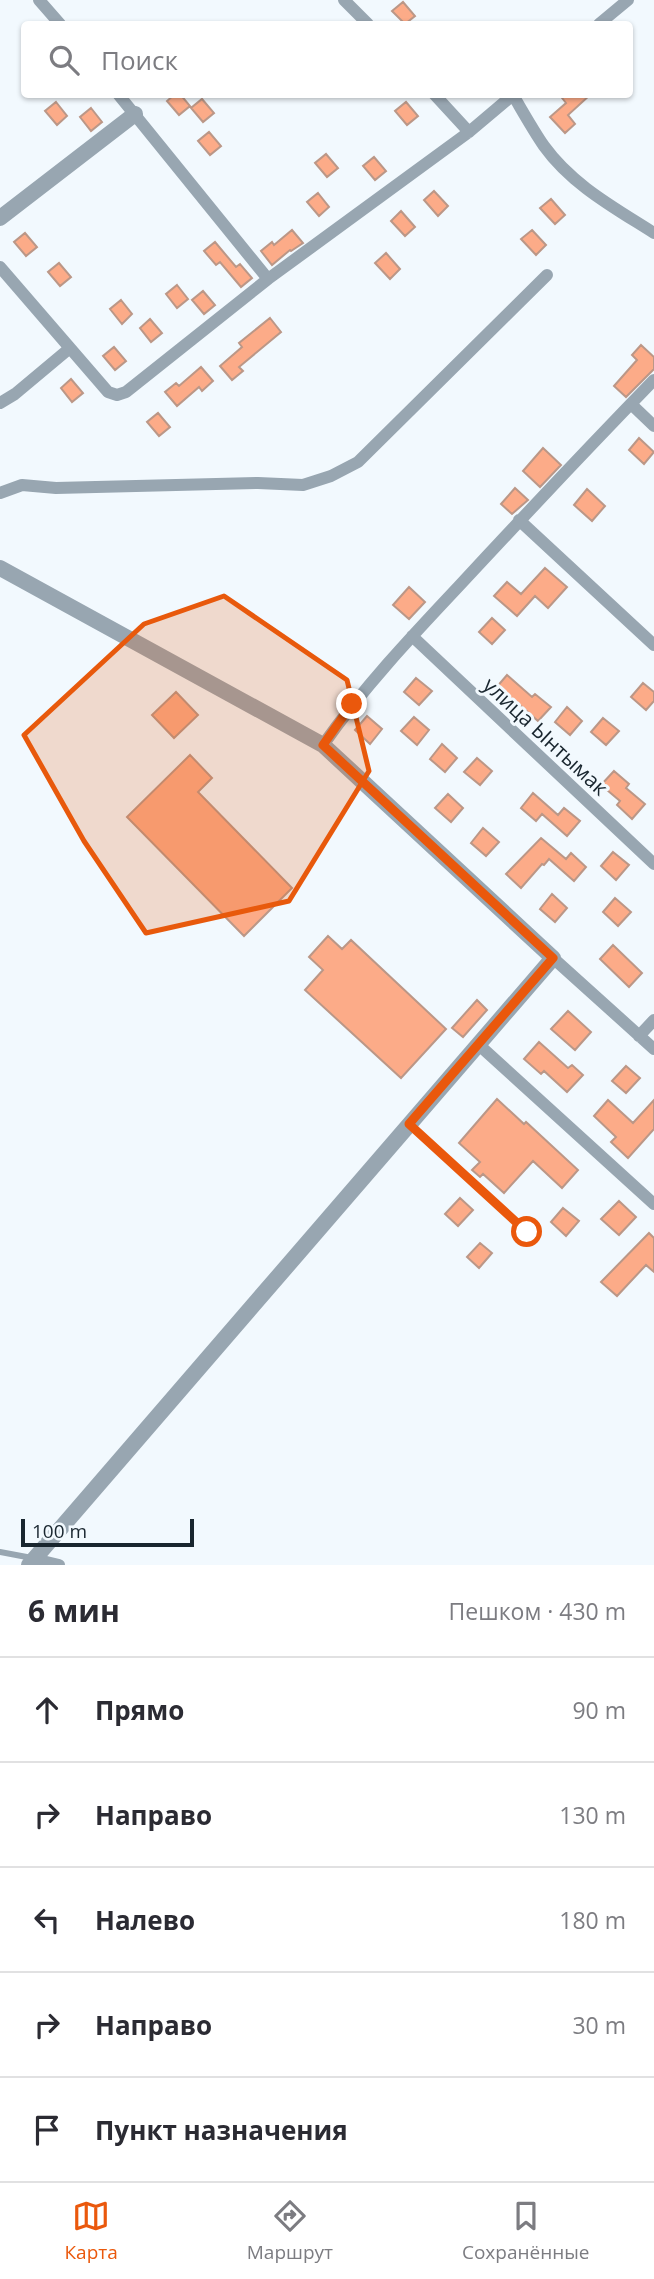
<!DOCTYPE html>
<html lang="ru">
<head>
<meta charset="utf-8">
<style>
	:root { --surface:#fff; --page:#f7f7f7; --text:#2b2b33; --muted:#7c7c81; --line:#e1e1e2; --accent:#ea580c }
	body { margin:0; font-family:"Open Sans",sans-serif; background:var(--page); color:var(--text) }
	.scale { position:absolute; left:21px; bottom:18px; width:173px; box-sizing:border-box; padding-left:7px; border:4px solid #19262f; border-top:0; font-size:19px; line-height:24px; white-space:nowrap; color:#19262f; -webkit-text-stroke:5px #f2f9fe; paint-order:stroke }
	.stop { position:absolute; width:21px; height:21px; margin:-16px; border:5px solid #ea580c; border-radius:50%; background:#fff }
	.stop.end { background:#ea580c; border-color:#fff; box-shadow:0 2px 7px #0008 }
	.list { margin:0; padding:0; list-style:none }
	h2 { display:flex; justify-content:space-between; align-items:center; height:91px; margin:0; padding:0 28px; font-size:30px }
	h2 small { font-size:23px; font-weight:400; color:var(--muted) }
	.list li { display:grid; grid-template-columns:46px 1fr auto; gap:21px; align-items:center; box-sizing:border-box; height:105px; padding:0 28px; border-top:2px solid var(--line) }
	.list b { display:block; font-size:26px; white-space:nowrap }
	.list em { font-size:23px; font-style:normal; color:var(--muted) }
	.icon { flex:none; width:38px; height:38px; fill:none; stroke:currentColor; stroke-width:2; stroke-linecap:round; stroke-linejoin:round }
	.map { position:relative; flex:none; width:654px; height:1565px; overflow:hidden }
	.search { position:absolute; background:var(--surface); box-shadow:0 2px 5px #0004; left:21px; right:21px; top:21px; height:77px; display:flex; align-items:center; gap:18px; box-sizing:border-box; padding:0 24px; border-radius:7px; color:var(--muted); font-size:26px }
	.sheet { height:616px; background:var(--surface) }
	nav { display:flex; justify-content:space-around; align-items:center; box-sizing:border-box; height:98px; border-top:2px solid var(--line); background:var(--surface); font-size:19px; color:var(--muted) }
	nav a { display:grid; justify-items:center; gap:4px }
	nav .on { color:var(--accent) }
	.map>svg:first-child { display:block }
	.building { fill:#fcab88; stroke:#bb9787; stroke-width:2 }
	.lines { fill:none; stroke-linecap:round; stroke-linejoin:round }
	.service { stroke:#98a6b1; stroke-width:6 }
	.minor { stroke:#98a6b1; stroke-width:12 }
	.tertiary { stroke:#98a6b1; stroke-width:16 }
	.route { stroke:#ea580c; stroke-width:9 }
	.marked { fill:#e8590c; fill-opacity:0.2; stroke:#e8590c; stroke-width:5; stroke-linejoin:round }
	.labels { text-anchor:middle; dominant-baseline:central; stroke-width:6; stroke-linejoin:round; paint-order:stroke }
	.street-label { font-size:21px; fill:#19262f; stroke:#f2f9fe }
</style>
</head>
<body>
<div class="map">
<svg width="654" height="1565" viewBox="0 0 654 1565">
	<rect width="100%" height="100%" fill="#f2f9fe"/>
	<path class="building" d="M403,2L415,16L405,24L392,11Z
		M175,94H180L190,106L179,115L167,101Z
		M559,94H591L568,115L575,124L565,133L550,117L566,103Z
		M202,99L214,113L203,122L191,108Z
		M56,102L67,116L57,125L45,111Z
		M406,102L418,116L407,125L395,111Z
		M91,108L102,122L91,131L80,117Z
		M209,132L221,146L210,155L198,141Z
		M326,154L338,168L327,177L315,163Z
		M374,157L386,171L375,180L363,166Z
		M434,191L448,206L438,216L424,200Z
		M318,193L329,207L319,216L307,202Z
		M551,199L565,215L555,224L540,208Z
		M401,211L415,227L405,236L391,221Z
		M292,230L303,243L291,251L290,250L272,265L261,251L272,242L274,245Z
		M532,230L546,245L536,255L521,239Z
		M25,233L37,247L26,256L14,242Z
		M215,242L236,267L240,264L252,278L241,287L220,262L216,265L204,251Z
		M386,253L400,269L390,279L375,263Z
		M59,263L71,277L60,286L48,272Z
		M177,285L188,299L177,308L166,294Z
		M203,291L215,305L204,314L192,300Z
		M121,300L132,314L122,324L110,309Z
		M270,318L281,332L239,367L243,371L232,380L220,366L242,347L239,343Z
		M150,319L162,333L151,342L140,328Z
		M641,345L654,357V369L626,397L614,386L637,360L632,355Z
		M114,347L126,361L115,370L103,356Z
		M201,367L213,381L202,391L199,387L177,406L165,392L176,383L179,386Z
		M71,379L83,393L72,402L61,388Z
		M158,413L170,427L159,436L147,422Z
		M639,438L654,452L644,464L629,450Z
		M543,448L561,465L540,487L523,471Z
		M515,488L528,500L512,514L501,504Z
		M587,489L605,506L592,521L574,505Z
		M545,568L567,587L548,608L535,596L517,616L494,596L507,582L521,594Z
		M409,587L425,602L409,619L393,605Z
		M492,618L505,630L492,644L479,632Z
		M507,675L532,697L535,694L551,707L538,721L513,699L510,702L495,689Z
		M416,678L432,691L419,705L404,692Z
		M643,683L654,692V701L646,710L631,697Z
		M176,692L198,715L174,738L152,715Z
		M567,707L582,721L570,735L555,722Z
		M367,716L382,729L370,744L355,730Z
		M414,717L429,730L417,745L401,731Z
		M603,718L619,731L606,745L591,732Z
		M442,744L457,758L445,772L430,759Z
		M190,755L212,778L198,792L292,888L244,936L127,817Z
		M477,758L492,771L480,785L464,772Z
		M614,771L629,784L626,788L645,804L632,819L617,805L620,801L601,785Z
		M533,793L558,815L564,808L580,821L567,836L542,814L536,821L521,808Z
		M448,794L463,808L451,822L435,808Z
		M483,828L499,842L486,856L471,843Z
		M541,838L566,859L571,853L586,867L574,881L549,859L544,865L542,864L521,888L506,874Z
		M613,852L629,865L616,880L601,866Z
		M552,894L567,908L555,922L540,909Z
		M615,898L631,912L618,926L603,912Z
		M328,936L342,949L351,940L446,1029L401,1078L305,990L323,970L309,957Z
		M613,945L642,973L629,987L600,959Z
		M477,1000L487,1010L463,1037L452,1028Z
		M568,1011L591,1032L575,1050L551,1029Z
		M539,1042L568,1068L572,1065L583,1075L567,1092L544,1071L541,1074L524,1059Z
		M626,1066L640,1078L626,1093L612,1081Z
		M497,1099L524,1124L526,1122L578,1170L562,1188L533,1161L504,1193L483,1174L480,1177L472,1170L480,1162L459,1143Z
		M608,1100L633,1123L654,1100V1129L628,1158L611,1142L616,1137L594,1116Z
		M460,1198L473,1210L458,1226L445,1214Z
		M619,1201L636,1217L619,1235L601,1219Z
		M563,1208L579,1221L566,1236L551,1222Z
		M649,1233L654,1238V1272L646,1265L617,1296L601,1282Z
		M480,1243L492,1253L479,1268L467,1257Z"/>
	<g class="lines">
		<path class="service" d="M410,1125L527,1232
			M0,1552L32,1558"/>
		<path class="minor" d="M39,0L60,24
			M344,0L368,24
			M599,24L628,0
			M118,94L268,279
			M434,94L469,132
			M513,95C523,112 533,130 544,146C572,185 615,208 654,233
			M0,267L108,392L117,395L126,392L268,279L469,132L514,94
			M0,403L15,394L70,348
			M631,404L654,426
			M0,493L22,485L56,488L258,483L303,485L331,476L358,462L547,275
			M519,520L654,645
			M412,636L654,864
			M323,745C363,688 411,637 459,586C523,517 588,448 654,380
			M553,958L654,1049
			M639,1036L654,1020
			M479,1045L654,1204
			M34,1559L59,1565"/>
		<path class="tertiary" d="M0,218L135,114
			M0,568L323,745L553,958L29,1565"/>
	</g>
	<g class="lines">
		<path class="route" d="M352,704L323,745L553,958L409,1124L527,1232"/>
	</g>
	<path class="marked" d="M224,596L347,680L369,771L289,901L146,933L84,841L24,735L144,624Z"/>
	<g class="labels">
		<g class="street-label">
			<text transform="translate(546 736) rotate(43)">улица Ынтымак</text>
		</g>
	</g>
</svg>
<div class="scale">100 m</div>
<div class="stop" style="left:527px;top:1232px"></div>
<div class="stop end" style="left:352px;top:704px"></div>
<div class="search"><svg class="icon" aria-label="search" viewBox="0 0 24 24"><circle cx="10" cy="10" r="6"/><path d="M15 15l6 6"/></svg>Поиск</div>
</div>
<section class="sheet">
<h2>6 мин<small>Пешком · 430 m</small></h2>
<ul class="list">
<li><svg class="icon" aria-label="ahead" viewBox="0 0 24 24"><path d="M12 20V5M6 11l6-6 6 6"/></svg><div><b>Прямо</b></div><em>90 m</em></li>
<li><svg class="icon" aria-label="right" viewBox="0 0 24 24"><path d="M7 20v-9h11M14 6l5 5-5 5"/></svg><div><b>Направо</b></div><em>130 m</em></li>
<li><svg class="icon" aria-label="left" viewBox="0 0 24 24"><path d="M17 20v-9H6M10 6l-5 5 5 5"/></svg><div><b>Налево</b></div><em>180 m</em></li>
<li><svg class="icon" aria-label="right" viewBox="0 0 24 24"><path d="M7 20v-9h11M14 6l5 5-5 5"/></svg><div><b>Направо</b></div><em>30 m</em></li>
<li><svg class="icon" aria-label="arrive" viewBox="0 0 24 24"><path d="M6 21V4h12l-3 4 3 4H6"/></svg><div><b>Пункт назначения</b></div></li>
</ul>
</section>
<nav>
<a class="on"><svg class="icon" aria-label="map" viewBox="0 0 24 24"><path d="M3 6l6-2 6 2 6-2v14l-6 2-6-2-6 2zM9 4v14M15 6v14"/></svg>Карта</a>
<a><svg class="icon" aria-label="directions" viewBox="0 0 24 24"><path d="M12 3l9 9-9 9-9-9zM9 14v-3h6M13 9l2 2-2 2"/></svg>Маршрут</a>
<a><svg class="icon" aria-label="saved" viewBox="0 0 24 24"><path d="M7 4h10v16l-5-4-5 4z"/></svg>Сохранённые</a>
</nav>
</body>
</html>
